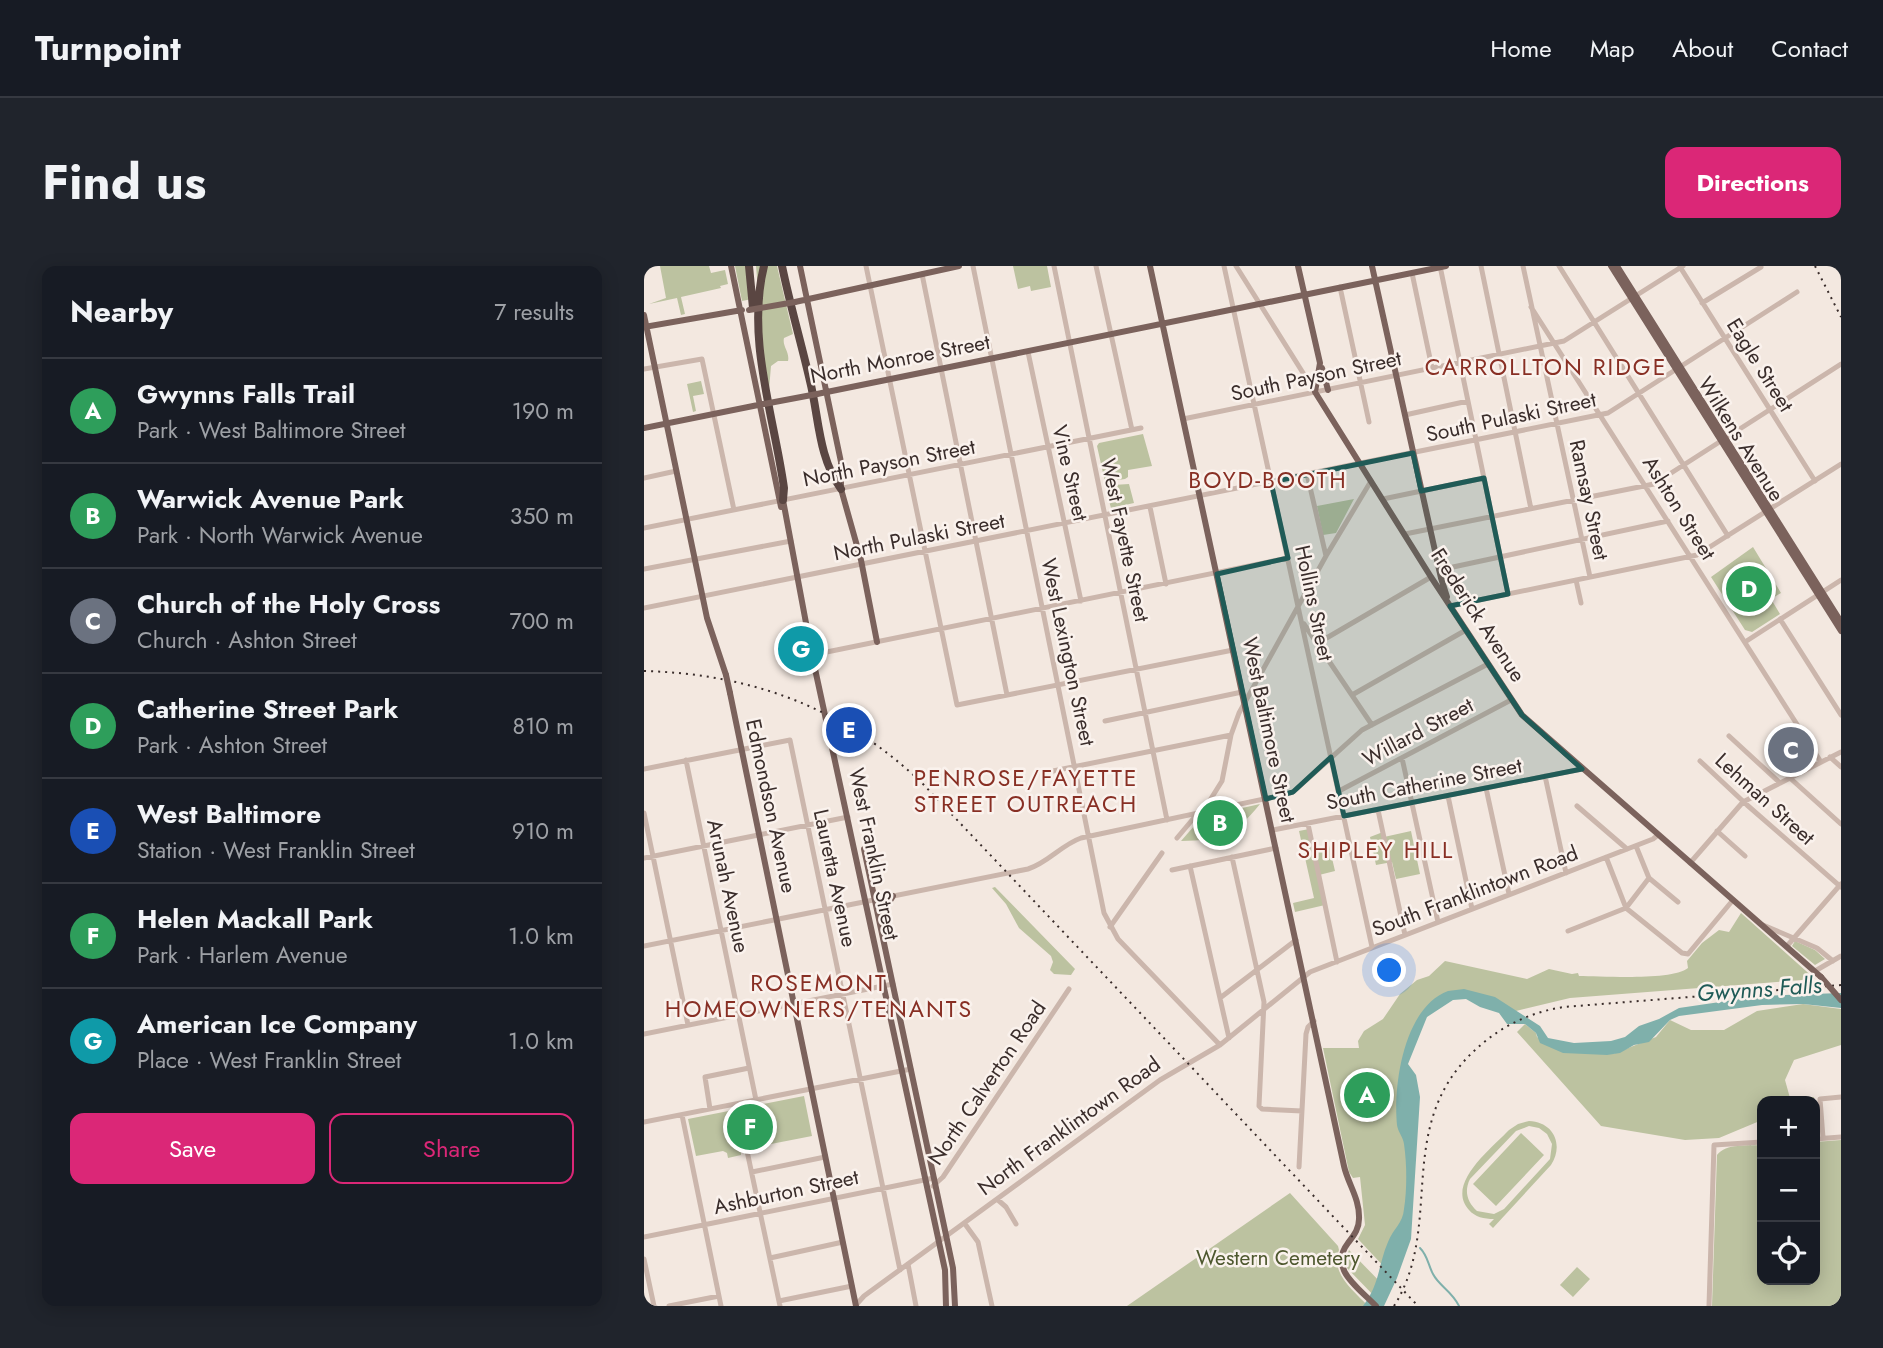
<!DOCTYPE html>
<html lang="en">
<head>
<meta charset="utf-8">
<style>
	:root { --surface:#171b24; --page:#20242c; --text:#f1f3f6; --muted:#9ea1a6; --line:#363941; --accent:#db2777 }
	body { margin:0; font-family:Jost,sans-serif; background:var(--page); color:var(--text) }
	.controls { position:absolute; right:21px; bottom:21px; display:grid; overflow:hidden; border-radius:14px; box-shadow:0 4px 18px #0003 }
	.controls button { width:63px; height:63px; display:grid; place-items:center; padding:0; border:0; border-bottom:2px solid var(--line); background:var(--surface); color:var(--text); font:35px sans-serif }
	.you { position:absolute; left:746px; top:705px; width:24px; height:24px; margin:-18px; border:5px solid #fff; border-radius:50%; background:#1a73e8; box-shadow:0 0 0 10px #1a73e833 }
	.badge { display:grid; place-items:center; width:46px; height:46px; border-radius:50%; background:var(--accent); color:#fff; font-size:23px; font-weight:700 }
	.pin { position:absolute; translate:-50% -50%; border:4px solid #fff; box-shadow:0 2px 7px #0006 }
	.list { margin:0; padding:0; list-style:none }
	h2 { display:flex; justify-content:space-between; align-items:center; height:91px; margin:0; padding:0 28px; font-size:30px }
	h2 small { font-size:23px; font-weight:400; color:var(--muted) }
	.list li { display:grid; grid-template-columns:46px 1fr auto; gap:21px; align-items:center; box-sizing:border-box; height:105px; padding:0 28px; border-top:2px solid var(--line) }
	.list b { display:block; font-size:26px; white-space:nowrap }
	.list p { margin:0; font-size:23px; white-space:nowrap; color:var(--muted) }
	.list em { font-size:23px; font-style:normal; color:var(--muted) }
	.actions { display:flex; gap:14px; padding:21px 28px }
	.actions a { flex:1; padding:16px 0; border:2px solid var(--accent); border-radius:14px; text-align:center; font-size:24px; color:var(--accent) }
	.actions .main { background:var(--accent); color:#fff }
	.icon { flex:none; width:38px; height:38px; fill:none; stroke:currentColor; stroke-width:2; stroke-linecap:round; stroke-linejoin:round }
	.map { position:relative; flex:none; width:1197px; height:1040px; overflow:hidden; border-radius:14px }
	header { display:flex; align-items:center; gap:42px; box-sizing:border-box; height:98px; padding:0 35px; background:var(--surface); border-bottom:2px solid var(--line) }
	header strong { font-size:33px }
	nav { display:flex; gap:38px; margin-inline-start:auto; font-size:24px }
	.intro { display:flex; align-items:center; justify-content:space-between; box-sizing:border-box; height:168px; padding:0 42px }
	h1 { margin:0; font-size:49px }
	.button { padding:18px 32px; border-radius:14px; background:var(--accent); color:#fff; font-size:24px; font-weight:700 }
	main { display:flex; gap:42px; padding:0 42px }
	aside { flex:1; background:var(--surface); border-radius:14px; box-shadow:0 4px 18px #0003 }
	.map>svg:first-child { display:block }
	.green { fill:#bcc2a0; fill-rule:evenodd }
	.water { fill:#7fb0ab }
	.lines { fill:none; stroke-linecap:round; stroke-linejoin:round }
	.stream { stroke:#7fb0ab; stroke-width:2 }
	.minor { stroke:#cbb6ac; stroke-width:5 }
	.major { stroke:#7b625c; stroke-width:6 }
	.highway { stroke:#5a4642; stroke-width:8 }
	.rail { stroke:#3a2d2b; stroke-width:2; stroke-dasharray:2 5; stroke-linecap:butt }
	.major-bridge { stroke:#7b625c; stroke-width:6 }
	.marked { fill:#205b57; fill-opacity:0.2; stroke:#205b57; stroke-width:5; stroke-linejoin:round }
	.labels { text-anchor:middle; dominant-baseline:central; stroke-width:5; stroke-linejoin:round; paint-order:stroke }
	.street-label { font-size:21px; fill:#3a2d2b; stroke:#faf2ed }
	.park-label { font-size:21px; fill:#4e582f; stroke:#faf2ed }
	.neighbourhood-label { font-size:23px; letter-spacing:2px; fill:#882f24; stroke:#faf2ed }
	.water-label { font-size:23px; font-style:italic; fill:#205b57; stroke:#faf2ed }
</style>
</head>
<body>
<header>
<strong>Turnpoint</strong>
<nav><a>Home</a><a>Map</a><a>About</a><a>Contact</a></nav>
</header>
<div class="intro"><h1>Find us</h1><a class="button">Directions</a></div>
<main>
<aside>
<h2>Nearby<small>7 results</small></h2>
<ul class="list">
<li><span class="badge" style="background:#2e9e5b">A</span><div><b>Gwynns Falls Trail</b><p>Park · West Baltimore Street</p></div><em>190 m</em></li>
<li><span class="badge" style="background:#2e9e5b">B</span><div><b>Warwick Avenue Park</b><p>Park · North Warwick Avenue</p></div><em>350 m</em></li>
<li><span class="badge" style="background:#6b7280">C</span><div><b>Church of the Holy Cross</b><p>Church · Ashton Street</p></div><em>700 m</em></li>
<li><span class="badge" style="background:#2e9e5b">D</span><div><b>Catherine Street Park</b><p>Park · Ashton Street</p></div><em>810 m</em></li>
<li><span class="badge" style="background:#1a4fb4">E</span><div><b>West Baltimore</b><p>Station · West Franklin Street</p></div><em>910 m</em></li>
<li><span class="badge" style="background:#2e9e5b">F</span><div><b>Helen Mackall Park</b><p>Park · Harlem Avenue</p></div><em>1.0 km</em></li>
<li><span class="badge" style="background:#0f9aa8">G</span><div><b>American Ice Company</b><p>Place · West Franklin Street</p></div><em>1.0 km</em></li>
</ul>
<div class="actions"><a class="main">Save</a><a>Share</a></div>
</aside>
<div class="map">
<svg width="1197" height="1040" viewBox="0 0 1197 1040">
	<rect width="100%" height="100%" fill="#f3e8e0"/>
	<path class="green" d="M16,0H65L67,7L81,4L84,18L76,20L77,22L37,31L41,48L37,49L33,32L5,38L22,32Z
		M91,0H103L108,33L98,35Z
		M112,0H133L149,68L140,72C138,80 146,86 144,95H134L127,100L125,124L120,92Z
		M369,0H403L407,21L387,25L386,20L374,23Z
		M57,115L60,128L49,130L52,145L49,146L43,118Z
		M499,168L508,200L484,204V211L481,213L461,216L453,180L455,177Z
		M485,218L490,237L467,242L462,225L468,223L469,219Z
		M710,233L692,267L679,269L673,240Z
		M1109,281L1137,327L1127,333L1136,348L1108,366L1101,364L1067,311Z
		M616,538C590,570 578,574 537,575L558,551Z
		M665,563L669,582L685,579L691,605L675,609L681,639L651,646L649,637L670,632L655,565Z
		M767,565L776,608L752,613L748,596L732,599L726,571L739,566L740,571Z
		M351,621L431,703L427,709L410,708L406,704L409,696L407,690L375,662L362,638L348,622Z
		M1097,647L1171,713L926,732L872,745L813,729L779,750L759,801L766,880L765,939L744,1005L714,973L721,959L716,911L709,912L705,906L679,782H715L714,775L720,765L739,753L756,728L773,714L785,710L801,695L883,713L905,703L928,708L934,707L935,710C958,710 1028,715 1044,702L1043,695L1058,677L1075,664L1085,666Z
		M1151,675L1171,684L1181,693L1171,699L1148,680Z
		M1159,738L1197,743V779L1150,794L1141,814L1146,832L1170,831V835H1118V854L1075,872L1041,874L957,860L873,766L881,758L892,767L893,771L916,785L969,788L1012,771L1026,754L1047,764H1080L1113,745Z
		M160,830L168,870L97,884V889L84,892L83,887L79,885L52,890L44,853Z
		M885,855C910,856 920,879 907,899L849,962L845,958L850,953C840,953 831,951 825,944C801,918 848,882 865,864L874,858ZM885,860L895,862L903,868L908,878L906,893L860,943L850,948L833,945C823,936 820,925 826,913L872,865Z
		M877,867L900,889L852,940L829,918Z
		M1197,874V1040H1068L1073,889C1082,877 1104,880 1118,879V1014H1171V876Z
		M646,927L694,980L695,984C686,1007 709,1024 724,1040H483Z
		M705,984L743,1023L735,1035L703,1002L701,995Z
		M933,1001L946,1013L929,1031L916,1019Z"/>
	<path class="water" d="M820,723L851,731L896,760L904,772L930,777L967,775L981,771L995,760L1015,753L1035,742L1117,730L1197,727V742L1159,738L1118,739L1035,750L1026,754L1005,776L990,779L976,787L963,789L919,787L896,777L892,767L881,758H863L855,747L836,741L822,733L809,734L783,751L764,798L772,809L776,831L767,973L753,1012L740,1040H719C736,1018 734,999 744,976C749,963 759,957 760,943C763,923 763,899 760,878C759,871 754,866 753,859C749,819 760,741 804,725C809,724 815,724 820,723Z"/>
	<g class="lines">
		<path class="stream" d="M776,982C784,990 784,999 789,1008C795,1020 808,1025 815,1040"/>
		<path class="minor" d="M222,0L313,439L589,384
			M329,0L460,647L474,673L576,779
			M410,0L523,554
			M452,0L488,164
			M580,0L728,681
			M592,0L671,126
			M796,0L864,328
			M837,0L887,243
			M879,0L946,311
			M915,0L1084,270
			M1036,1L1171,215
			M768,7L788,102
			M278,8L363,429
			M696,21L725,156
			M1058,37L1117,1
			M887,41L1177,496
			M384,86L437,335
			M0,103L58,93L90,244
			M761,149L824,135
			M539,153L920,75L1039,0
			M663,208L682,290
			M0,212L32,205
			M739,233L840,212
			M506,241L522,318
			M0,262L497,162
			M761,268L1010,218L1197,98
			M0,303L147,275
			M795,304L1024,255
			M932,314L937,337
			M806,340L1053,289L1197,198
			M0,342L964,147L1153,26
			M1136,353L1197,449
			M660,358L728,459
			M1101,376L1197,314
			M674,377L787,311
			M168,389L644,292
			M708,429L822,364
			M461,455L598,426
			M1085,470L1136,517
			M1186,491L1197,501
			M758,492L794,656
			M42,494L112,834
			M1056,495L1103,539L1197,621
			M0,503L146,474L256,1004
			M404,506L587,469
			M901,510L922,607
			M1146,512L1197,558
			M842,522L865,628
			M695,525L867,434
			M804,530L828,643
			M933,540L983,583
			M734,544L761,669
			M564,545L563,539L578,515L587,469L595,447L682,290L727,215
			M0,547L44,759
			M664,558L693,696
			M629,564L938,503
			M1073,565L1101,590
			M533,572L554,547
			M992,580L1005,612L1034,636
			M588,591L620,736L615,840L618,843L658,845
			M962,591L982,642L1038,687L1044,688L1089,634
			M0,592L204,551
			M1046,597L1099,536L1197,486
			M546,600L585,772
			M528,604L632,582
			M1119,659L1173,682L1189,695
			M466,661L518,587
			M924,665L982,642L1005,612
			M0,680L384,603C404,597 417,579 437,572L643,528L649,526L718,464L844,398
			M1143,680L1197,618
			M1171,705L1197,690
			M576,732L652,674
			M0,768L249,718
			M66,843L61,811L105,802
			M38,849L77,1040
			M0,856L267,803
			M1179,872L1176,833L1197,831
			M1171,873L1197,871
			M103,885L136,1040
			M655,901L662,768L664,761L670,755
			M108,906L181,891
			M289,920L299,911L425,723
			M354,934L362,941L372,958
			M321,958L334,976L348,1040
			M0,971L290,912
			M126,992L199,976
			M0,993L10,1040
			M264,998L272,1040
			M135,1035L208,1020
			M212,1039L220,1030L516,814L576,779L666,706L1009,573L1014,569
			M25,1040L75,1030
			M1065,1040L1070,879L1118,876"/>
		<path class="major" d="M87,0L137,241
			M156,0L197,196V223L217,294L233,376
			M506,0L700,900C704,918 716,933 715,953C715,963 710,969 704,977C684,1003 715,1022 732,1040
			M654,0L676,97L671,126L787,311L878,449L1177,711
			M728,0L797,312L803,331
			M967,0L1197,365
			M973,0L1197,356
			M151,36L315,0
			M0,49L63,352L82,409
			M0,61L98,44
			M678,102L684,124
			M173,128L802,0
			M0,162L119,138
			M139,234L168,389L301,1004L302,1040
			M86,427L212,1040
			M220,583L309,1002L311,1040
			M236,651L249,630"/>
		<path class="highway" d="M105,0L109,42
			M120,0C102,72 130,150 140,222L139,234
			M138,0C146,39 157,76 166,115C175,151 174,191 197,223"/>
		<path class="rail" d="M1171,0L1197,51
			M0,405C109,408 200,442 279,518L774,1040
			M750,1040C801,959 749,861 830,785C855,761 886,746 920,741L1197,719"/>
		<path class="major-bridge" d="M105,44L151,36
			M120,138L173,128
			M82,409L86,427
			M1177,711L1197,734"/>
	</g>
	<path class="marked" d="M769,187L777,225L840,212L864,328L806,340L878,449L938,503L700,550L687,491L649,526L622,533L573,308L644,292L627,216Z"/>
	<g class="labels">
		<g class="street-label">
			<text transform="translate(256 93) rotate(-11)">North Monroe Street</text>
			<text transform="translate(1116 99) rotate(58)">Eagle Street</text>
			<text transform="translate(672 110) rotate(-12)">South Payson Street</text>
			<text transform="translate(867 151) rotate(-12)">South Pulaski Street</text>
			<text transform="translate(1097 173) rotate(58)">Wilkens Avenue</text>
			<text transform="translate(245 197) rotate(-11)">North Payson Street</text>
			<text transform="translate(426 207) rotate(77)">Vine Street</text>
			<text transform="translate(945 234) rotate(78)">Ramsay Street</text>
			<text transform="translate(1035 242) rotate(58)">Ashton Street</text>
			<text transform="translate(275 271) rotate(-11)">North Pulaski Street</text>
			<text transform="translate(481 274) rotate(78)">West Fayette Street</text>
			<text transform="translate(670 337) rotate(78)">Hollins Street</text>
			<text transform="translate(834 349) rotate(57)">Frederick Avenue</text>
			<text transform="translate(424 386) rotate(78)">West Lexington Street</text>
			<text transform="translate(625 464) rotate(78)">West Baltimore Street</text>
			<text transform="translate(774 466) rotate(-28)">Willard Street</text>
			<text transform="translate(780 518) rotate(-11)">South Catherine Street</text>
			<text transform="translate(1121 533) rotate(42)">Lehman Street</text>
			<text transform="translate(127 540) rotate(78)">Edmondson Avenue</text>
			<text transform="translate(230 588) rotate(78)">West Franklin Street</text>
			<text transform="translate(191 612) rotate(78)">Lauretta Avenue</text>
			<text transform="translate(84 620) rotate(78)">Arunah Avenue</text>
			<text transform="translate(831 625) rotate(-21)">South Franklintown Road</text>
			<text transform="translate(343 817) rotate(-56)">North Calverton Road</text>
			<text transform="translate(425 860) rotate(-36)">North Franklintown Road</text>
			<text transform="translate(142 926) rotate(-12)">Ashburton Street</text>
		</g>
		<g class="park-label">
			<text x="634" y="992">Western Cemetery</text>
		</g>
		<g class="neighbourhood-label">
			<text x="902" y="101">CARROLLTON RIDGE</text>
			<text x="624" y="214">BOYD-BOOTH</text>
			<text x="382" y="512">PENROSE/FAYETTE<tspan x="382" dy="26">STREET OUTREACH</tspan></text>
			<text x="732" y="584">SHIPLEY HILL</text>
			<text x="175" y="717">ROSEMONT<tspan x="175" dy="26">HOMEOWNERS/TENANTS</tspan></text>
		</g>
		<g class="water-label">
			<text transform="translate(1115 723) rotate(-4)">Gwynns Falls</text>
		</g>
	</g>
</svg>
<div class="controls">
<button>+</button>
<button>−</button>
<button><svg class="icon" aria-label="locate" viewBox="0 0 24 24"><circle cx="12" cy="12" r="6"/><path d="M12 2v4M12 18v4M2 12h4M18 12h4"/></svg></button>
</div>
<div class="you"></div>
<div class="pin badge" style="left:723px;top:829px;background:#2e9e5b">A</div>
<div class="pin badge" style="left:576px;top:557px;background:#2e9e5b">B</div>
<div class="pin badge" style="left:1147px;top:484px;background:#6b7280">C</div>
<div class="pin badge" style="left:1105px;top:323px;background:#2e9e5b">D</div>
<div class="pin badge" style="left:205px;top:464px;background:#1a4fb4">E</div>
<div class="pin badge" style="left:106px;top:861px;background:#2e9e5b">F</div>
<div class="pin badge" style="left:157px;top:383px;background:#0f9aa8">G</div>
</div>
</main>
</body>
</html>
